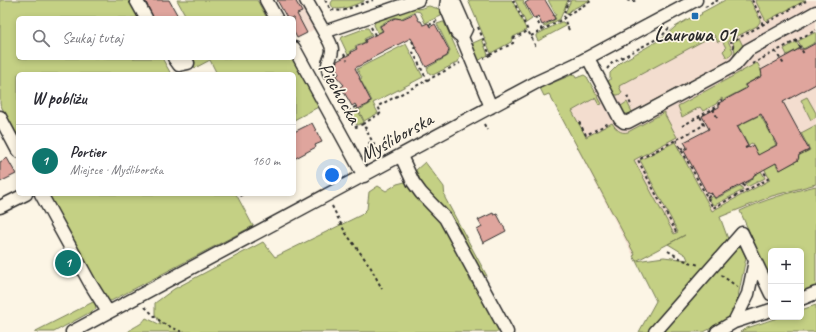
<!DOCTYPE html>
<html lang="pl">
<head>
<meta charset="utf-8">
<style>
	:root { --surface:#fff; --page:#f2f2f3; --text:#2b2b33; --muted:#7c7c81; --line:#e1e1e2; --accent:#0f766e }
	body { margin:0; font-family:Caveat,sans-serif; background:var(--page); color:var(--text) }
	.controls { position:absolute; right:12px; bottom:12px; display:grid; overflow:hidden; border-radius:6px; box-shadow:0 2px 6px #0003 }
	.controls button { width:36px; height:36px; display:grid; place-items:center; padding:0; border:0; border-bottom:1px solid var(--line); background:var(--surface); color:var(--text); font:20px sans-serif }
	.you { position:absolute; left:332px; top:175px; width:14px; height:14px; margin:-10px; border:3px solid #fff; border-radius:50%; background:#1a73e8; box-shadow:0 0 0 6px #1a73e833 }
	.badge { display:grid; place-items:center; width:26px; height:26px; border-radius:50%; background:var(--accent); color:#fff; font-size:13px; font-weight:700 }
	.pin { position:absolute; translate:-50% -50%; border:2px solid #fff; box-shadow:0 1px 4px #0006 }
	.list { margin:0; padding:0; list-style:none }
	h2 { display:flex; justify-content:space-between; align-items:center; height:52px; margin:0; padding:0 16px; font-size:17px }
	h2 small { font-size:13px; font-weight:400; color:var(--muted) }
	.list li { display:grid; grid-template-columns:26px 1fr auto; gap:12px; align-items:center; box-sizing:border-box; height:72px; padding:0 16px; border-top:1px solid var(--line) }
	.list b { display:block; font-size:15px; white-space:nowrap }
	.list p { margin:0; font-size:13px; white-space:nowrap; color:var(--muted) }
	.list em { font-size:13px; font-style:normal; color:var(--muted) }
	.icon { flex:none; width:22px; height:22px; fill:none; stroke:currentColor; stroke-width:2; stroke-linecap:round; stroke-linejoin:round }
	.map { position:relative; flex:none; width:816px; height:332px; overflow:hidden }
	.search { position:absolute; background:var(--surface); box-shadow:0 2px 6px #0003; left:16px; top:16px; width:280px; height:44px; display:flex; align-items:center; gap:10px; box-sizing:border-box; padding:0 14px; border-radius:6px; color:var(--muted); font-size:15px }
	.panel { position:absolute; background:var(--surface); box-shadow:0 2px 6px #0003; left:16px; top:72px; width:280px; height:124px; border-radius:6px }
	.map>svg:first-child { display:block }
	.built { fill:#f3ddcf }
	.green { fill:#c4d084; stroke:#787e58 }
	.building { fill:#dfa59d; stroke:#2b2b2b; fill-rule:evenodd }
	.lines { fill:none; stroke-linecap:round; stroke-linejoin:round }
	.minor-casing { stroke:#2b2b2b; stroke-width:15 }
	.path { stroke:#2b2b2b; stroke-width:2; stroke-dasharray:3 3; stroke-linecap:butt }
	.minor { stroke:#fcf5e5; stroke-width:12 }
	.poi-dot { fill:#1f6fb2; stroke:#fcf5e5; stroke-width:1.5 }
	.labels { text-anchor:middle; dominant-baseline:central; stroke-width:3.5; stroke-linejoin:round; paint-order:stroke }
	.poi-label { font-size:20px; font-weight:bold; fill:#2b2b2b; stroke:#fcf5e5 }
	.street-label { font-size:20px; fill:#2b2b2b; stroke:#fcf5e5 }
</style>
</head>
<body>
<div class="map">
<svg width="816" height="332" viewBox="0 0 816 332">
	<rect width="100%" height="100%" fill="#fcf5e5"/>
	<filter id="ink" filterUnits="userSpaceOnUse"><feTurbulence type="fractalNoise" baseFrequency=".025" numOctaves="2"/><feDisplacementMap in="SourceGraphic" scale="8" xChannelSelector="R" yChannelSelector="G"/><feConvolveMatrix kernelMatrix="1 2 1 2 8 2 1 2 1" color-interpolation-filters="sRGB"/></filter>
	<g filter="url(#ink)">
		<path class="built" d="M277,0H299L315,29L297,38L294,32V18H287Z
			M735,0H816V185L773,197L716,219L636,261L551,98L584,80L590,91L630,69Z"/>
		<path class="green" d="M0,0H131L140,18H18V58H162L171,74H18V138L0,104Z
			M177,0H257L267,18H187Z
			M333,0H364V1C356,4 332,16 331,3Z
			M468,0H512L526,29L525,31L513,37L511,42L491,53Z
			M515,0H525L523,2L532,19L526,23Z
			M548,0H568L560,19L545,27L543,26L556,19L554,16L556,15Z
			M571,0H590L571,10L567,14L565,13Z
			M725,0H750L760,19V22L757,26L728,41L733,51L731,55L727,58L723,51L726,48L722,40L718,42L714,35L619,86L622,93L618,95H614L606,82L610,80V73L621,62L663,38L675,27L690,18L691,20L702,14L701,13Z
			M755,0H806L766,21Z
			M429,6L439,9L442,14L441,16L425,23L420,12L416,11L400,19C394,15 385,22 379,26L382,31L378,33L374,25L375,21L414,7L419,9Z
			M443,22H444L460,57L458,62L433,75L429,73L427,68L448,56L450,50L437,24Z
			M561,22H563L566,26L538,41L536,37V35Z
			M366,28H368L372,35L364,39L365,42L355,46L356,48L350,51L352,56L349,57L341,40L342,37Z
			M816,32V42L803,49L798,41Z
			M739,38L743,46L732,60L631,114H626L622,111L621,106L627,102L632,112L732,59L735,52L733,42Z
			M482,39L488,55L478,61L474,51L473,43Z
			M796,42L800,48L787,55L784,49Z
			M406,44L423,77L373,103L378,113L364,121L359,110L370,104L369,102L372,101L360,79L362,78L357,69Z
			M189,58H294L322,105L294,120V74H217L210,60L195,68Z
			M757,63L758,64L763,75L744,85L746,88L723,100L722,98L718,101L716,104L703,111L700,107L682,117L678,106Z
			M574,74L576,78L584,75L587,77L602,104L599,105L595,98L572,111L586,137L612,123C616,129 620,134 628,132L665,112V115L677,137L634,160L674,234L678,232L640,160L675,142L712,211L770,180L752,143L748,145L738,126L760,115L772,136L773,135L775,139L773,140L776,145L768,149L779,170L797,161L799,158L798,156L810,150L801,133L816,125V184L772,196L720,217L728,239L710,266L719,265L740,244L746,258L735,311L725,321L704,332H639L656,301L636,261L664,257L688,260L686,255L668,244L685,235L636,261L633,256L635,255L549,94L544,96L540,88Z
			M807,97L816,113V117L811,120L801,100Z
			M357,109L364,122L358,125L356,124L352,112Z
			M425,162L444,187L445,198L487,276L482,275L423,187L416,170Z
			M761,171L765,178L747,187L745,184L753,179V176Z
			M405,182L444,223L467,269L470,281L482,295L501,332H128C134,326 142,325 146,318L161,325L155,314V303L174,289L263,242L275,257L361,215L367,209L369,192L378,186L386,191L397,184Z
			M741,186L743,190L715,205L712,204L709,198L713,196L715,199Z
			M816,186V290L801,295V251H771V281L740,211C764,200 790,192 816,186Z
			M48,194H236L253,226L111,301L103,298Z
			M95,301L96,309L54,332H34Z
			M816,305V332H740L747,328L780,317H801V310Z"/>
		<path class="building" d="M145,0H169L179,18H153Z
			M277,0H295L302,12L297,14L307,33L297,38L294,32V18H287Z
			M530,0H545L554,15H553L555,19L542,25L538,16L534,19L525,3Z
			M415,13L419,21H421L423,25L428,23L430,27L435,24L449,50L447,56L426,67L411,38L370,59L371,60L355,68L360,78H359L371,101L368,102L369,104L358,109L355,104L352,106L341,87L344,85L336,76L339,74L335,66L337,61L352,53L351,52L357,49L356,47L366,42L365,40L383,31L380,26L395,18L402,19Z
			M816,43V84L783,102L809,150L799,155L798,160L780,170L776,163L754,175L752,179L715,198L712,194L707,193L684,151L687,147L684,142L709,129L702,116L719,107V103L747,88L745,85L762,76L761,70L799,49H805ZM761,114L777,145L758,155L753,145L749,148L737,126Z
			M312,123L322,142L315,145L316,147L294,159V132Z
			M7,158L16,174L0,182V162Z
			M493,213L494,215L497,214L506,231L483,243L477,230L482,227L478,220Z"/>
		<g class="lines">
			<defs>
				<path id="minor" d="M136,0L146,18
					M266,0L276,18
					M306,0L324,32L418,0
					M447,0L446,7L457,33L462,37L491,107
					M448,1L455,4L466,29L462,37
					M324,32C327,38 332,44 332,50C332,59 325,62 329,73
					M294,48L364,176
					M174,58L179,65L188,63
					M588,58L620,119L624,122H628L735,65L748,50L816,12
					M0,117L18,151
					M401,156L413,182L421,193L445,218L507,332
					M41,194L90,283L108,312
					M0,207L26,194
					M801,299L816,293
					M734,322L748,294L755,261
					M72,332L537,82L574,65L696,0
					M655,332L742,233L771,294
					M717,332L734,322L771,310"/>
			</defs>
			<use href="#minor" class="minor-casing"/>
			<path class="path" d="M325,0L331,10L342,11L373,0
				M513,0L536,47
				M627,0L632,2L636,0
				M752,0L762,19V26
				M705,7L718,0
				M535,17L542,30
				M429,25L439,20
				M371,27L375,35
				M478,27L490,55L484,58
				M569,30C562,16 563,14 569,0
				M531,36L563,19L572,12L593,0
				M796,40L804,54
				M412,41L415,46L413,52L427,80
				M734,48L731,42L806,1
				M775,51L785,66
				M344,54L347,60
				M490,55L513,43L514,38L528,31
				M752,64L816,30
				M607,69L612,63L662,36L669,28
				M334,83L356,127L363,124L379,154
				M627,96L632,107
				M713,109L717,117
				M348,111L355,107L354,105
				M579,122L586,135L609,123
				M363,124L381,113L378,106L460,63
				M484,124L487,130
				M682,126L718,106L719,101L721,100L722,101
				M365,129L370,126
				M676,140L713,208L768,179L763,170
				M745,148L750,146L751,147
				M681,149L686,147L687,149
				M365,156L369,146L370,139
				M743,184L746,191
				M240,194L243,198
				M707,197L712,195L711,193
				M332,206L345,232L370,266L382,289
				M676,232L638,160L704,125L700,116
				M668,251L683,260L699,265
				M721,275L739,288
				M145,307L162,323L182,332"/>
			<use href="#minor" class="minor"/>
		</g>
	</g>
	<rect class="poi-dot" x="691" y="12" width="8" height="8" rx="2"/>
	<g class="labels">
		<g class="poi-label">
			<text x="695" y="34">Laurowa 01</text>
		</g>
		<g class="street-label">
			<text transform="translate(340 93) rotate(61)">Piechocka</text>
			<text transform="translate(396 137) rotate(-29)">Myśliborska</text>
		</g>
	</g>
</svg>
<div class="controls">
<button>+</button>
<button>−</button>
</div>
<div class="you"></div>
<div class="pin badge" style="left:68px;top:263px">1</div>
<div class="search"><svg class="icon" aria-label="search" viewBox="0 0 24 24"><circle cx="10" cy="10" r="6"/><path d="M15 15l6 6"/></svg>Szukaj tutaj</div>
<section class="panel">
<h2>W pobliżu<small></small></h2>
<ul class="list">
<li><span class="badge">1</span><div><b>Portier</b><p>Miejsce · Myśliborska</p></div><em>160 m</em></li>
</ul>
</section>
</div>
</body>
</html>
